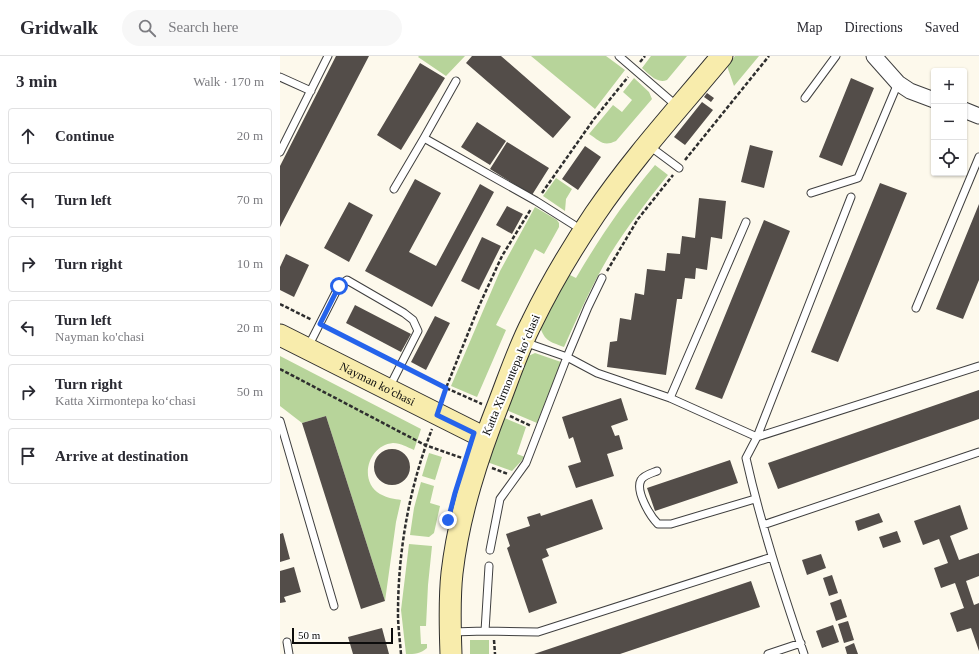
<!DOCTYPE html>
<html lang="en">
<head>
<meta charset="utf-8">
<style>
	:root { --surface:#fff; --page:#f7f7f7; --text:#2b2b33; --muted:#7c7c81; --line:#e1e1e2 }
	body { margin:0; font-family:Georgia,serif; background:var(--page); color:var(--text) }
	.controls { position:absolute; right:12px; top:12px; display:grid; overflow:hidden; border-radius:4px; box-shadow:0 1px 3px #0004 }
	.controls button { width:36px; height:36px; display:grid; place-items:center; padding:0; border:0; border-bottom:1px solid var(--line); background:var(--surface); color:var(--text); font:20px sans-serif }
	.scale { position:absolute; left:12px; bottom:10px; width:101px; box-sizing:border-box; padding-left:4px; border:2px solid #0c0c0c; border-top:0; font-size:11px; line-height:14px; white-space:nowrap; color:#0c0c0c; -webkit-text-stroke:3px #fff; paint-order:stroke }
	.stop { position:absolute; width:12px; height:12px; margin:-9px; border:3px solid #2563eb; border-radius:50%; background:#fff }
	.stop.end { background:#2563eb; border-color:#fff; box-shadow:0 1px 4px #0008 }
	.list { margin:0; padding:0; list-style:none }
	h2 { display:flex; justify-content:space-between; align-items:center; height:52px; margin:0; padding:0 16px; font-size:17px }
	h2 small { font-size:13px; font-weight:400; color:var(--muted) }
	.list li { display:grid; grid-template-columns:26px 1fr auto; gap:12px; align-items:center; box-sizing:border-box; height:56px; margin:0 8px 8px; padding:0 8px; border:1px solid var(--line); border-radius:4px }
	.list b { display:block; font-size:15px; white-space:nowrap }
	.list p { margin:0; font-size:13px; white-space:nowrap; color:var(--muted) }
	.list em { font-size:13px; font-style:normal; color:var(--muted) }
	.icon { flex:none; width:22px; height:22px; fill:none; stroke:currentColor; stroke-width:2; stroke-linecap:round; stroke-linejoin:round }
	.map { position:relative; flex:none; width:699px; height:598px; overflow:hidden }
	header { display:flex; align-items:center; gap:24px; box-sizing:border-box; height:56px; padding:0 20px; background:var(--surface); border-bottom:1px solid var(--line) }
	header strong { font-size:19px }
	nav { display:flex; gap:22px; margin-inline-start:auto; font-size:14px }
	.search { width:280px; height:36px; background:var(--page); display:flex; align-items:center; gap:10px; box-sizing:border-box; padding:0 14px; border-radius:22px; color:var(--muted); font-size:15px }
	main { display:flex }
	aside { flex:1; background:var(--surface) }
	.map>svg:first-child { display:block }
	.forest { fill:#b7d49a }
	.building { fill:#534d49 }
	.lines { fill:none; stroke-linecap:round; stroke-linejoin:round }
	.service-casing { stroke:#3f3f3f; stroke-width:9 }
	.minor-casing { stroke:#3f3f3f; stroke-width:17 }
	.secondary-casing { stroke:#2e2e2e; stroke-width:23 }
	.path { stroke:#2e2e2e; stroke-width:2.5; stroke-dasharray:4 2; stroke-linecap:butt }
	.service { stroke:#fff; stroke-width:7 }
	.minor { stroke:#fff; stroke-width:15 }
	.secondary { stroke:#f8ecac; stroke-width:21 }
	.route { stroke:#2563eb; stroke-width:5 }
	.labels { text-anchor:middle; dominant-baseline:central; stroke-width:4; stroke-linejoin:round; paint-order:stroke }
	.street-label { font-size:12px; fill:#0c0c0c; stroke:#fff }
</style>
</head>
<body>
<header>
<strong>Gridwalk</strong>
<div class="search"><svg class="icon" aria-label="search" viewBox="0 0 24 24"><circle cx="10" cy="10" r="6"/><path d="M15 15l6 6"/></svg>Search here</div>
<nav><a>Map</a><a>Directions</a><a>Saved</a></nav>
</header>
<main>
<aside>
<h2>3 min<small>Walk · 170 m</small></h2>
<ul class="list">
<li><svg class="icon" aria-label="ahead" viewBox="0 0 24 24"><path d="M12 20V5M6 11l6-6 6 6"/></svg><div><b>Continue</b></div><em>20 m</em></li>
<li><svg class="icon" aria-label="left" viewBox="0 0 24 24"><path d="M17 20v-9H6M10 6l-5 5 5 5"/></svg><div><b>Turn left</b></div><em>70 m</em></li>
<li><svg class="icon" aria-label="right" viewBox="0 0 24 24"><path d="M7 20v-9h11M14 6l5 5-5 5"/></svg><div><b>Turn right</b></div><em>10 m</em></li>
<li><svg class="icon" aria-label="left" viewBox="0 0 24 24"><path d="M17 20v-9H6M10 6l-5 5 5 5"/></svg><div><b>Turn left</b><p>Nayman ko'chasi</p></div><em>20 m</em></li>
<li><svg class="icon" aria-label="right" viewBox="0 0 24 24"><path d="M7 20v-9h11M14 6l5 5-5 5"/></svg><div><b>Turn right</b><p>Katta Xirmontepa koʻchasi</p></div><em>50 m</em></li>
<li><svg class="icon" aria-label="arrive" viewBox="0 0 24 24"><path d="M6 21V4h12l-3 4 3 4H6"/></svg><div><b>Arrive at destination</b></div></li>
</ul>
</aside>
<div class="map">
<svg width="699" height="598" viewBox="0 0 699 598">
	<rect width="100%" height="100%" fill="#fdf9ec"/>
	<path class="forest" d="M139,0H185L166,20L138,1Z
		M251,0H326L345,14L315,53Z
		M371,0H407L387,24C377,28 369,18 362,12Z
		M455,0H479L454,30L447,10Z
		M354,22L369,36L372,43L336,85C323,91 320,85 309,78L333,49L342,56L352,44L343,36Z
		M375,109L388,119C367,145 347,171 329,200C312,229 298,260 284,291C268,285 264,285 259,267L286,217L296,222C320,181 344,146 375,109Z
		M276,122L292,133L286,143L285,155L263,140Z
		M255,151L277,164L279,167V171L264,198L255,193L216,269L226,274L197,341L171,330L220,215Z
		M255,297L281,306L257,367L224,353L246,301Z
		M0,300L141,373L134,394C127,391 121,387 113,387C88,389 78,425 100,438C107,442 115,443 121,444L116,466L105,545L46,360L22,367L0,350Z
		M222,361L246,371L237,398L245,401L232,415L207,406Z
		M149,397L162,401L155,424L142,420Z
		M141,426L154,430L150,447L160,450L154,477L149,481L130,479L134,452Z
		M129,488L152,490L148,529L146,570H140L141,588H147V592C140,598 135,598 126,598L121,554Z
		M190,584H209V598H190Z"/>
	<path class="building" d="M56,0H89L0,171V110Z
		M192,0H221L291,61L273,82L186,7Z
		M140,7L165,22L121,94L97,79Z
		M571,22L594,32L562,110L539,101Z
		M427,37L434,42L431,46L424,41Z
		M422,46L433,54L405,89L394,81Z
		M197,66L226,85L210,109L181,91Z
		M227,86L269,112L252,139L210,113Z
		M470,89L493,95L484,132L461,126Z
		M305,90L321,101L298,134L282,123Z
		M135,123L161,137L129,196L156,210L200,128L214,136L152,251L85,215Z
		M600,127L627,137L558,306L531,296Z
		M419,142L446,145L442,183L431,181L427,214L416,212L415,223L405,222L402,243H397L386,319L327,311L330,286L337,285L340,262L351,264L355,237L364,239L367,213L385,215L387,197L400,198L402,180L415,182Z
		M69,146L93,159L69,206L44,192Z
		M699,148V224L683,263L656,253Z
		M227,150L243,158L232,178L216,169Z
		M484,164L510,175L442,343L415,333Z
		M202,181L221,190L199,234L181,225Z
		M6,198L29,209L14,241L0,234V211Z
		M75,249L131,278L121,296L66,267Z
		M155,260L170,267L146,314L131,306Z
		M699,334V363L498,433L488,407Z
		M341,342L348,364L331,370L335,380L339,379L343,393L327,398L334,420L296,432L288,410L301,406L293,381L289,383L282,361Z
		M46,360L105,545L81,553L22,367Z
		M94 411a18 18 0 1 1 36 0a18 18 0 1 1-36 0Z
		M450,404L458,427L375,455L367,432Z
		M312,443L323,473L266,493L269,500L262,503L277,547L249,557L227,492L230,490L226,478L250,470L247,461L260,457L261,460Z
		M680,449L688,473L670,480L679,504L699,497V520L686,525L694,549L699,547V595L691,572L677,576L670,557L684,552L675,527L661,532L654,512L668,507L659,483L643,489L634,465Z
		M599,457L603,466L578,475L575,465Z
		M617,475L621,486L603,492L599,481Z
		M3,477L10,503L0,506V478Z
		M541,498L546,512L527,519L522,504Z
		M14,511L21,536L4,541L6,546L0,547V515Z
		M552,519L558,537L549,540L543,522Z
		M471,525L480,551L340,598H254Z
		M561,543L567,561L556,565L550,547Z
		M568,565L574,584L564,587L558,568Z
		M553,569L559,586L542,592L536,575Z
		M102,572L109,598H73L68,581Z
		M574,587L578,598H567L565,591Z"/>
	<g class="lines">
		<defs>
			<path id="service" d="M339,0L398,51
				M0,21L31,35
				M525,42L556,0
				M144,82L256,145L294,169
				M368,89L399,112
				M0,96L48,0
				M114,133L144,82L176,25
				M531,137L578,122L618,27
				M636,252L699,101
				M244,286L287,301L317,317L390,342L477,381L571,141
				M28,291L59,230L67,224L124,257L133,264L138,275L109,332
				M390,342L466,166
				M0,365L54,550
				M377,415C372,417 364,419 361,424C355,435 370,460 378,468H391L475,443
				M483,469L699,396
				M210,494L220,443L246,407L287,301L308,251L322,222
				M205,575L209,510
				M172,576L205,575L258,576L492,501
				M7,586L9,598
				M488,598L521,587
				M524,598C502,533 481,469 466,402L477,381L699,310"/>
			<path id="minor" d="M594,0L618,27L630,35L654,44
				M684,54L699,60"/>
			<g id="secondary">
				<path id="s1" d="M0,279L205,382"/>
				<path d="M171,598C170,571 169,544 172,517C179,457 198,400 220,344C230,318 239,291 252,266C270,229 292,192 315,158C353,102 399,52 442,0"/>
			</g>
		</defs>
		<use href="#service" class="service-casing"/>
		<use href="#minor" class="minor-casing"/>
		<use href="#secondary" class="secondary-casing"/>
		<path class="path" d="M360,6L365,0
			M405,104L489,0
			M262,137L314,63L348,21
			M327,215L358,163L393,119
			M0,248L32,264
			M49,272L112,304
			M0,313L145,389L182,402
			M129,313L166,332L202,348
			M162,342L199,250L222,200L251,153
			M230,360L251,370
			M212,412L228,418
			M214,584L215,598
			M121,598C120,585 118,571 118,558C118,495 129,432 152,373"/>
		<use href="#service" class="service"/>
		<use href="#minor" class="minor"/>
		<use href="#secondary" class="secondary"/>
	</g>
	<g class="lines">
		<path class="route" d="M59,230L40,268L166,332L157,359L194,377L175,437L168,464"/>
	</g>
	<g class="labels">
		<g class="street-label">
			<text transform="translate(231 319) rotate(-67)">Katta Xirmontepa koʻchasi</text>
			<text stroke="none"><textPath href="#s1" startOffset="109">Nayman ko'chasi</textPath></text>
		</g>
	</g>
</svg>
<div class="controls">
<button>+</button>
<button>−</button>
<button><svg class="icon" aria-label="locate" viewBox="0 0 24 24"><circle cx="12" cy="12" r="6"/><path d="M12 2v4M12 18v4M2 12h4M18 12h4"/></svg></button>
</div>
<div class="scale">50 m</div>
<div class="stop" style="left:59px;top:230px"></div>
<div class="stop end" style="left:168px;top:464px"></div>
</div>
</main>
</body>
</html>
